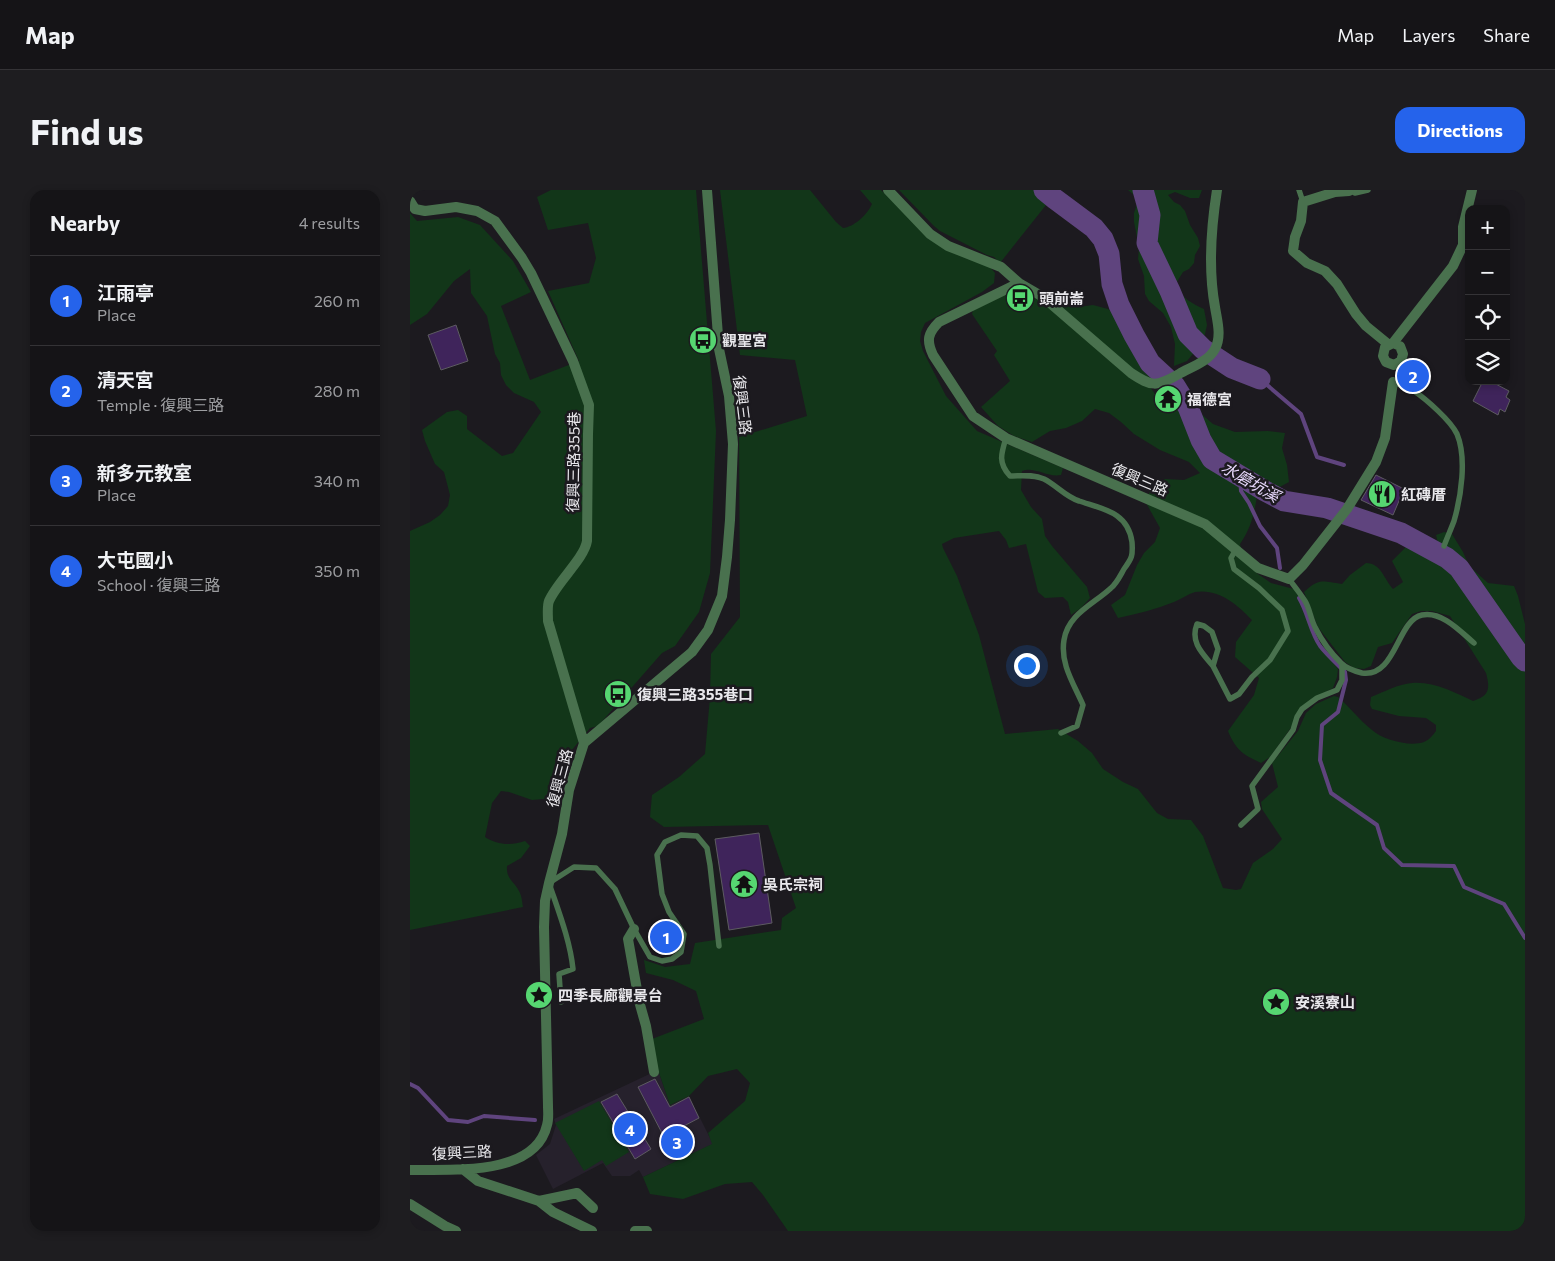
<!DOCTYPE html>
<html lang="en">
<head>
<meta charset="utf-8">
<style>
	:root { --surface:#151417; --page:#1e1d20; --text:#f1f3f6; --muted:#9d9ea1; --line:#343336; --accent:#2563eb }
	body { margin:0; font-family:Commissioner,"Noto Sans TC",sans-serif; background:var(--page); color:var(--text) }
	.controls { position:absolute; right:15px; top:15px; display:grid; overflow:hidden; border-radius:10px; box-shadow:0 2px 8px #0003 }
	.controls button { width:45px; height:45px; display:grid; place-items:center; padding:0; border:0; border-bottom:1px solid var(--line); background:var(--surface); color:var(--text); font:25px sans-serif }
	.you { position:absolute; left:616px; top:475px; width:18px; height:18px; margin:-12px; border:4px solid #fff; border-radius:50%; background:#1a73e8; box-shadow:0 0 0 8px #1a73e833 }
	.badge { display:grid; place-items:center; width:32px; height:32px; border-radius:50%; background:var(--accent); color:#fff; font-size:16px; font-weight:700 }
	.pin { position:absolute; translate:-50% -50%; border:2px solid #fff; box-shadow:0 1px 5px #0006 }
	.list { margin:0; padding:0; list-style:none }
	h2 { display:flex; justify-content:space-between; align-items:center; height:65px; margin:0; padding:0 20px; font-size:21px }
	h2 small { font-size:16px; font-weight:400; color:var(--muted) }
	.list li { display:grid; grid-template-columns:32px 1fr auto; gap:15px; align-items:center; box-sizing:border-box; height:90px; padding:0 20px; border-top:1px solid var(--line) }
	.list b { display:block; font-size:19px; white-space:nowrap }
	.list p { margin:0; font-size:16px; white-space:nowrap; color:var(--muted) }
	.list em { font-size:16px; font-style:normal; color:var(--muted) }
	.icon { flex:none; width:28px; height:28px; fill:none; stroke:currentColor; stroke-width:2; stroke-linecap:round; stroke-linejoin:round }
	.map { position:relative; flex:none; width:1115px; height:1041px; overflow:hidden; border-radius:15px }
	header { display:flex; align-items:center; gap:30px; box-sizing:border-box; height:70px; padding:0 25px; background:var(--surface); border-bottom:1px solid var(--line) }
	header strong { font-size:24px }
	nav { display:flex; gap:28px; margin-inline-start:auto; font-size:18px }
	.intro { display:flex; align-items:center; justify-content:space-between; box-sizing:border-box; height:120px; padding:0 30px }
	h1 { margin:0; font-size:35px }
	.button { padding:12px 22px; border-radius:15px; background:var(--accent); color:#fff; font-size:18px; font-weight:700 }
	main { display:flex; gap:30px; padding:0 30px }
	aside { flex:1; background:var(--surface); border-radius:15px; box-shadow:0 2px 8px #0003 }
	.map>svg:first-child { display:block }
	.built { fill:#26212c }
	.green { fill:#123619 }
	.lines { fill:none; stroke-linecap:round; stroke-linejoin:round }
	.stream { stroke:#5f447e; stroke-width:4 }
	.river { stroke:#5f447e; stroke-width:21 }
	.building { fill:#3f245b; stroke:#5d5b61 }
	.lane { stroke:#49714e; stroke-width:5.5 }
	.street { stroke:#49714e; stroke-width:10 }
	.labels { text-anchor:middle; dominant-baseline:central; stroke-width:5; stroke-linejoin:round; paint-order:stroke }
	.poi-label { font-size:15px; font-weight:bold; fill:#e9e8ec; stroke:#1c1a1f; text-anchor:start }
	.street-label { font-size:15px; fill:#e9e8ec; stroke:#1c1a1f }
	.water-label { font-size:16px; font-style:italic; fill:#e8d9fd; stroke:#1c1a1f }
</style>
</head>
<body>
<header>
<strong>Map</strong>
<nav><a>Map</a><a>Layers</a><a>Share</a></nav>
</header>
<div class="intro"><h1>Find us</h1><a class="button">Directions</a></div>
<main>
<aside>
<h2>Nearby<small>4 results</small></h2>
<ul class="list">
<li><span class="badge">1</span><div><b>江雨亭</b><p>Place</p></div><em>260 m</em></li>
<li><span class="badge">2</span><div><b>清天宮</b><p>Temple · 復興三路</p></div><em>280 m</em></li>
<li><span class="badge">3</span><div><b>新多元教室</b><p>Place</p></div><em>340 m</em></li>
<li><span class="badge">4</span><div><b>大屯國小</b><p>School · 復興三路</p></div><em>350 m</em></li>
</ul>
</aside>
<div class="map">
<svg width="1115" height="1041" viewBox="0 0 1115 1041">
	<rect width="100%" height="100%" fill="#1c1a1f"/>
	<path class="built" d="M248,880L260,915L279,906L303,954L233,987L229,980L220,986H202L193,973L143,999L126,965L140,954L146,935L144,929Z"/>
	<path class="green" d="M141,0H286L306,241L300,383L289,422L265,456L252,463L188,536L180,538L152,572L144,608L122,610L99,602L91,601L82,613L75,647C87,655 101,656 115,651L120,656L111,668L97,676C96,689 104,691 109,701C112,706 112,712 113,717L0,740V341L20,332L30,325L38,316L40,305L34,282L25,274L15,251L12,240L37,222L48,220L57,226V239L92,266L103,263L131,222L124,212L104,203L96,195L91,185L90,173L85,164L77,126L61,103L60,79L44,91L17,124L0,135V23L7,31L48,27L70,35L103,71L121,102L91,116L120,190L169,171L138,101L179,93L186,68L178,33L138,40L127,7Z
		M310,0H400L426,32L433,38C444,37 457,25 462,14L450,0H471L493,21L580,77L585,83L584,93L572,102L515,133L511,142L510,151L513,161L536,206L567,241L653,278L651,285C638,288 624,276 612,281L611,300L621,317L632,329L635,346L642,356L677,397L680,408L671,418L661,425L658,412L653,407L635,408L628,402L616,354L599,358L596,350L589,341L544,348L532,354L533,358L547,386L569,445L595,544L648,539L668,551L682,563L693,579L713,592L728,599L747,623L758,629L781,630L793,646L813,698L826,700L831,699L843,673L863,659L872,649L852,619L851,612L868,597L862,573L888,541L896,523L906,514L924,506L928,507C940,517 949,530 962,540C973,550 1000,557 1014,552C1019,550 1023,545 1026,541V535L1016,528L989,526L962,519L960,515L961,507C974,502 988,494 1002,493C1023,491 1046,503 1063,511C1080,506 1080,498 1076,483L1040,426L1022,421H1011L1002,424L982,453L968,457L961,476L954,479L944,478L935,472L908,437L894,402C909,388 912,391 932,394L940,385L956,373C971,373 974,389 983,399L993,392L982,371L996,357L1026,373L1031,372L1032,369L1026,345L1034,342L1042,344L1053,362L1059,376L1078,393L1104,396L1108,406L1115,434V1041H378L353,1005L342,992L315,994L273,1009L240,1004L233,987L302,954L298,943L335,911L340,893L327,879L298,886L279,906L260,915L248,880L242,849L294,829L286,801L263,790L236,783L234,770L255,777L280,774L285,753L371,740L372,728L386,718L358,635L254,637L240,627L242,605L269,587L295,564L300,507L301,464L330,427L329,247L397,226L385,170L330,165Z
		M489,0H648L590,73L584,67L577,65L530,41L524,36Z
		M718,0H792L789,8H780L765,2L758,5L764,12L770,15L775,21L780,35L788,48L790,56L785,65L784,73L779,79L773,82L765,95C771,107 782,114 794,119L797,135L795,144L787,159L777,171L764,176L765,154L761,137L753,123L739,111L735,104L734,86L728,69L729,58L724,32V23L727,14L725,6Z
		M607,99H611L631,110L650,112L668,117L683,115L698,119L710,129L732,142L742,163L745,187L737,193L748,208L760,218L789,222L803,234L825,242L858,241L875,243L872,258L877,275L879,292L864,300L847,306C844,325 841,338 830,354L835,372L848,384L861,393L884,399L893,411L905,450L928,479L927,487L923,498L900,511L860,567L851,573C832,564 826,560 818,541L844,505L849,488L825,467L826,452L842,430C827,414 808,398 785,402C778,404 771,409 764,412C746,419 727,424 708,428L701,415L715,405L727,375L734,363L745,352L750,338L736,313L741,297L755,289L774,290L790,283L779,272L750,260L724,244L711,232L699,223L685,219L672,231L656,238L640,241L622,252L604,246L588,236L571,217L600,191L584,165L587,161L562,124L563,120Z
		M189,911L219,962L196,976L192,970L174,981L145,933Z"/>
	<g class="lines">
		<path class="stream" d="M850,189L891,224L907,267L934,275
			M830,286L831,301L839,313L850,336L867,358L870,378
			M889,408C898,423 900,441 910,456C917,465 927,474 935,482L936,490L928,522L912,535L910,570L921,603L967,635L974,658L992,675L1044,676L1054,697L1094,714L1115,748
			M0,894L8,898L38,930L58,932L74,926L125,930"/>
		<path class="river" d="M634,0L645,9L684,38L693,49L699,64L702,94L709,115L724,145L740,173L765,196L778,217L791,250L802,269L855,301L874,311L917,318L991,343L1037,368L1049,378L1111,467L1115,471
			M733,0L740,25L737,53L760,101L778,144L793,159L822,178L850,189"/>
	</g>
	<path class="building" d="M46,135L58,171L31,180L18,145Z
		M994,178L1015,186L1011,195L991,187Z
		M1073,191H1080L1099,201L1096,207L1100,210L1095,222L1090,219L1088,225L1063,211Z
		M760,200L767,211L756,217L750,206Z
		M966,285L994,299L983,325L951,310Z
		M349,643L362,733L319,740L305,649Z
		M246 747a10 10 0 1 1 20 0a10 10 0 1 1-20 0Z
		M245,889L260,917L279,907L289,928L270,938L282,960L265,968L228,897Z
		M207,904L241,959L225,969L191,912Z"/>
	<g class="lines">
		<path class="lane" d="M889,0L893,12
			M939,0L945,3L958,0
			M983,192C989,195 998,197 1004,201C1016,209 1041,231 1047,244C1057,268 1051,307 1044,331C1041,339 1037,348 1034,356
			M596,248C591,264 588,273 600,286C611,286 623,284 634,289C646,295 656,307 669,311C693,319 718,322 722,352C723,366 722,368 714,379C710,386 707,393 701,398C684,414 658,424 654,450C650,474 664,494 673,515L667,536L651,543
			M879,389C884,396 890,403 895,411C900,419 901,431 906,439C912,451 922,464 931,473C937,479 944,481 952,483C986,488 987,430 1012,425C1032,421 1050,441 1064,453
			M803,476C792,463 780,452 787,434L794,436L802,442L808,459L803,476L820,509L829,504L842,487L860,470L878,441L872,420L849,398L824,379L821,368L826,359
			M831,635L848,619L842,596L883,540L887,527L892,519L907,508L927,500L932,490V474
			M151,812L149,784L163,779C160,750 148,720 139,693L164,677L186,678L205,699L224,739L240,767L252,771L262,769L271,762L274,744L259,722L252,704L247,665L255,652L271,645L287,646L297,658L300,675L309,756"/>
		<path class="street" d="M478,0L520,44L538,56L591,77L609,93L633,107L721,183C742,197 746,197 769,184C781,177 798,172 805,159C812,146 807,130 805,117C798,79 801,38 807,0
			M939,1L925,2L893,12L891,31L885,47L883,61L897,73L915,81L927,94L946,124L956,136L978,154
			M0,11L5,19L15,21L46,17L67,21L85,31L112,68L121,83L163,171L179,215L178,244L177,351C174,369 147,392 139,411C137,416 138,425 138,431L174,553
			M609,93L529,132C518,143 516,150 523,165L563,226L596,248L795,334L848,378L879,389L893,375L937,319L966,272L975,248L983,192
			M983,153L975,157L973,166L976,172L984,175L991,171L993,164L990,156L983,153L1043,76L1053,55V37L1062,0
			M224,739L218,749L229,811L236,836L244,882
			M53,979L68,991L129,1011L143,1022L182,1041
			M0,980C41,979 125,987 137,935C139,929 138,922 138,916L134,737L135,711L139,693L152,644L159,600L174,553L282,462L298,440L312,406L317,367L320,330L323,254L319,206L309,159L297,0
			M129,1011L167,1003L183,1018
			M0,1014L35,1036L46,1041
			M225,1041H237"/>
	</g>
	<defs>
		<symbol id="bus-disc" viewBox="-11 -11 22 22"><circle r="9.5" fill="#56d671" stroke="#1c1a1f"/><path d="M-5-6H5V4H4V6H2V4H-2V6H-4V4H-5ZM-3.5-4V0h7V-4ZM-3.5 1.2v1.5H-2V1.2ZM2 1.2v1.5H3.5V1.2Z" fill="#111"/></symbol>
		<symbol id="temple-disc" viewBox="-11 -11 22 22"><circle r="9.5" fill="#56d671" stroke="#1c1a1f"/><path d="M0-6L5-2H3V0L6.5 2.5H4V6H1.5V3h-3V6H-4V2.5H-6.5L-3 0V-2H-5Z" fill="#111"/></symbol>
		<symbol id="restaurant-disc" viewBox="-11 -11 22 22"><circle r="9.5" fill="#56d671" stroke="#1c1a1f"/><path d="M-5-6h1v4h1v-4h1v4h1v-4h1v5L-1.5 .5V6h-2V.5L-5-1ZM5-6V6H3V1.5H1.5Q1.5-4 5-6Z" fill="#111"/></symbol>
		<symbol id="sight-disc" viewBox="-11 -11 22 22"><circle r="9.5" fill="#56d671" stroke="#1c1a1f"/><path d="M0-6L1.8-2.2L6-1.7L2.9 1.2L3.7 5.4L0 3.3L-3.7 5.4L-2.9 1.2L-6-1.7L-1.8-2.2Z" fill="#111"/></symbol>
	</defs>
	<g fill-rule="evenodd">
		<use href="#bus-disc" x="594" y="92" width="32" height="32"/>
		<use href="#bus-disc" x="277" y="134" width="32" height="32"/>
		<use href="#temple-disc" x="742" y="193" width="32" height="32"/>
		<use href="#restaurant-disc" x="956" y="288" width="32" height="32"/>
		<use href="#bus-disc" x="192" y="488" width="32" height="32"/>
		<use href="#temple-disc" x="318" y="678" width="32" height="32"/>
		<use href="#sight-disc" x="113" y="789" width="32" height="32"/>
		<use href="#sight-disc" x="850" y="796" width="32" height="32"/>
	</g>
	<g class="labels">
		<g class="poi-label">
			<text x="629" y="108">頭前崙</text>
			<text x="312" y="150">觀聖宮</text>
			<text x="777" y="209">福德宮</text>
			<text x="991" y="304">紅磚厝</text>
			<text x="227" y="504">復興三路355巷口</text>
			<text x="353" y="694">吳氏宗祠</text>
			<text x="148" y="805">四季長廊觀景台</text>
			<text x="885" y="812">安溪寮山</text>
		</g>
		<g class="street-label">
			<text transform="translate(333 215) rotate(83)">復興三路</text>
			<text transform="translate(163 272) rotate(-89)">復興三路355巷</text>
			<text transform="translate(730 289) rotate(23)">復興三路</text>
			<text transform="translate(149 588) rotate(-75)">復興三路</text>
			<text transform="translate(52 962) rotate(-3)">復興三路</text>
		</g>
		<g class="water-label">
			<text transform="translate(841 291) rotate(30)">水磨坑溪</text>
		</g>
	</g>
</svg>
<div class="controls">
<button>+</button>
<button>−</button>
<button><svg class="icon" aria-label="locate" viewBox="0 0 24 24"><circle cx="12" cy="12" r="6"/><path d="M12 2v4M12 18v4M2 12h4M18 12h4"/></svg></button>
<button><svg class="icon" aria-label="layers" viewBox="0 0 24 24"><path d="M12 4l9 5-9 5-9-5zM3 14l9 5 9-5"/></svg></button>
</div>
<div class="you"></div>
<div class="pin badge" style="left:256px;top:747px">1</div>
<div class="pin badge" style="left:1003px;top:186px">2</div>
<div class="pin badge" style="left:267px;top:952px">3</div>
<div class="pin badge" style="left:220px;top:939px">4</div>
</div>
</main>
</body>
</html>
